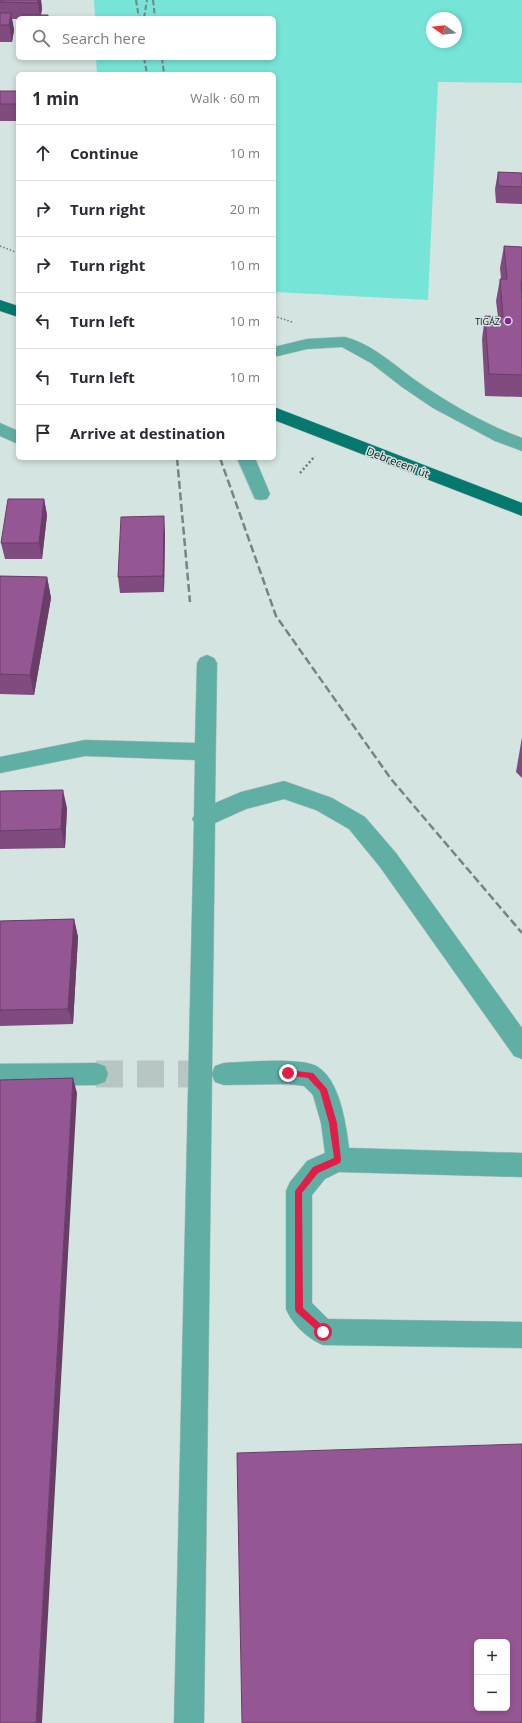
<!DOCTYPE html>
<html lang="en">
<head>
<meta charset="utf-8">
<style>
	:root { --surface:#fff; --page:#f2f2f3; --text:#2b2b33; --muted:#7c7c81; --line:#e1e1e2 }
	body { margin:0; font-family:"Open Sans",sans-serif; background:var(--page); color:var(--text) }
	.controls { position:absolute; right:12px; bottom:12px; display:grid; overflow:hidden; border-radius:6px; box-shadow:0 2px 6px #0003 }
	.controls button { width:36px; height:36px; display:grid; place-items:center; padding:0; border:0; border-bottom:1px solid var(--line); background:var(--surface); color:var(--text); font:20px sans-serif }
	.compass { position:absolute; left:426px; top:12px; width:36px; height:36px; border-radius:50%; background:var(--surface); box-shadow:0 2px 6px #0003; rotate:284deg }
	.stop { position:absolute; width:12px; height:12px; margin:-9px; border:3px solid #e11d48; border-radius:50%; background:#fff }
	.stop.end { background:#e11d48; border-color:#fff; box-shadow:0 1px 4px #0008 }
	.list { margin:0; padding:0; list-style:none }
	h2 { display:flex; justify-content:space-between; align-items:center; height:52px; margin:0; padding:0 16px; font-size:17px }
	h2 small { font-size:13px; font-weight:400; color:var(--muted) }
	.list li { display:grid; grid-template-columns:26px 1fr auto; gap:12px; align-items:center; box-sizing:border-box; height:56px; padding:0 16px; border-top:1px solid var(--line) }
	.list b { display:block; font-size:15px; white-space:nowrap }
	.list em { font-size:13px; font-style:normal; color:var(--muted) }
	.icon { flex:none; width:22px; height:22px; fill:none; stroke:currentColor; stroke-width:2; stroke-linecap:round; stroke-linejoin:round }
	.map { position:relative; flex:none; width:522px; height:1723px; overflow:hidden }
	.search { position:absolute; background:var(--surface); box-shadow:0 2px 6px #0003; left:16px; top:16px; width:260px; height:44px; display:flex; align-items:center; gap:10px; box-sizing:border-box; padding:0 14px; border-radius:6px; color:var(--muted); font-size:15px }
	.panel { position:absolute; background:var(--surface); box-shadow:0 2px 6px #0003; left:16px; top:72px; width:260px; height:388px; border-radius:6px }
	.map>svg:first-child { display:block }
	.green { fill:#76e5d8; fill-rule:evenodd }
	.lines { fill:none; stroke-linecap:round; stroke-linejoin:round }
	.minor-tunnel { stroke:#b7c5c3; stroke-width:27; stroke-dasharray:27 14; stroke-linecap:butt }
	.minor-casing { stroke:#b1bfbd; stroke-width:1 }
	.major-casing { stroke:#b1bfbd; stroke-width:1 }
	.path-far1 { stroke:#6e7876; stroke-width:1.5; stroke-dasharray:1.5 2; stroke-linecap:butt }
	.path { stroke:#6e7876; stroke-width:2.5; stroke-dasharray:2 2.5; stroke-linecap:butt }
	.minor { fill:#60afa5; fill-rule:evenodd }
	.major { fill:#06796f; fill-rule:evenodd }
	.rail-far1 { stroke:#798482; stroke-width:2; stroke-dasharray:5.5 2.5; stroke-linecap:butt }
	.rail { stroke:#798482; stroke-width:2.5; stroke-dasharray:8 3.5; stroke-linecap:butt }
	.wall { fill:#804b7f }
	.shaded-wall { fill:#683d68 }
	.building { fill:#955794; stroke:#683d68; fill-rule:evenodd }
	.route { fill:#e11d48 }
	.poi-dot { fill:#8a248b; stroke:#d4e4e1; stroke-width:1.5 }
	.labels { text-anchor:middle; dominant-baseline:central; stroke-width:3; stroke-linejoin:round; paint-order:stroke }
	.far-poi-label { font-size:9px; fill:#121717; stroke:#d4e4e1; text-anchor:end }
	.street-label { font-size:11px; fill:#121717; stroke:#d4e4e1 }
</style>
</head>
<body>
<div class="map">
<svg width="522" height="1723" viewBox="0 0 522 1723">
	<rect width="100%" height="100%" fill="#d4e4e1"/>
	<path class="green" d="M94,0H522V83L438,82L428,300L274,292V74H97L96,58H274V18H95ZM432,18H456V42H432Z"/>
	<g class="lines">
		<path class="minor-tunnel" d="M96,1074H219"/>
		<defs>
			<path id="minor" d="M345,337C372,344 393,364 415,380C448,403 484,424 522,438V451L495,441L433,408L402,387L371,363L342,347L307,349L274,357V347L307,339Z
				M0,423L18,431V444L0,436Z
				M237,458H255L270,494L267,499L261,500L255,499Z
				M207,655L214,658L217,663L215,803L241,792L284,781L332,798L365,817L396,853L522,1028V1059L514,1056L380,867L349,829L316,810L284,799L246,809L215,823L212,1073L215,1066L224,1063C244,1062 303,1057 318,1067C340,1081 346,1124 349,1148L522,1153V1177L339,1172L325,1179L312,1195V1303L328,1319L522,1322V1348L323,1345C308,1339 292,1324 286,1309V1191L290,1182L307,1161L325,1153L321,1123L313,1095L304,1086L288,1084L224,1085L215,1082L212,1075L204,1723H174L194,822L192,819L194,816L195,760L85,756L0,773V757L85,740L195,743L197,663L200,658Z
				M96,1063L105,1066L108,1074L105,1082L96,1085L0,1086V1064Z"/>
			<path id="major" d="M0,300L18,306V317L0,311Z
				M274,407L522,503V516L274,420Z"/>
		</defs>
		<use href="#minor" class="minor-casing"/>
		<use href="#major" class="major-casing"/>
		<path class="path-far1" d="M0,246L18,253
			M274,316L292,322"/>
		<path class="path" d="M300,473L315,456"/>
		<use href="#minor" class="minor"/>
		<use href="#major" class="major"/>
		<path class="rail-far1" d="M136,0L139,18
			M153,0L155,18
			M144,18L147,0
			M144,58L147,74
			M162,58L164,74"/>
		<path class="rail" d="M177,458L190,602
			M220,458L276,616L391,779L522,933"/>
	</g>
	<path class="wall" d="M0,0H41L42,9L41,15L49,18H18V19H12L14,30L12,42H0Z
		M0,91H18V121H0Z
		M498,172L522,173V204L496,203L495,189Z
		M504,246L522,247V397L485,396L482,339L485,316L498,317L496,301L500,279H501L500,268Z
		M44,499L47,515L42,559H5L1,543Z
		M165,532L164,592L120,593L118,577Z
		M0,576L47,577L51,598L34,695L0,694Z
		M522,737V778L516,772Z
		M0,791L67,808L65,848L0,849Z
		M74,919L78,937L73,1024L0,1026V921Z"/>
	<path class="shaded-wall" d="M38,0H41L42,9L40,18L38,3Z
		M11,13L14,30L12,42L9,25Z
		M44,499L47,515L42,559L39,543Z
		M164,516L165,532L164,592L163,576Z
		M47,577L51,598L34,695L30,675Z
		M63,790L67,808L65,848L61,829Z
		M74,919L78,937L73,1024L68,1009Z
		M73,1078L77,1093L42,1723H36Z"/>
	<path class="building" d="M0,0H38V3L0,2Z
		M0,13H11L9,25H0Z
		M23,15H48V18H23Z
		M0,91H18V104H0Z
		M498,172L522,173V187L498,186Z
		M504,246L522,247V281H521L522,298V375L489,374L485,316L503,317L500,279H507Z
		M8,499H44L39,543H1Z
		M164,516L163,576L118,577L121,517Z
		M0,576L47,577L30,675L0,674Z
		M63,790L61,829L0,831V791Z
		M74,919L68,1009L0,1010V921Z
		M73,1078L36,1723H0V1080Z
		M522,1444V1723H242L237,1453ZM477,1642H507V1708H477Z"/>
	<path class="route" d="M288,1070L313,1073L327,1089L337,1123L341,1160L340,1163L318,1173L302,1193L303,1308L326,1329L327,1332L323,1336L296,1312L295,1309V1191L313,1167L334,1158L329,1123L320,1091L308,1078L286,1075L285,1073Z"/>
	<circle class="poi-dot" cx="508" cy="321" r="4"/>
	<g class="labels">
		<g class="far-poi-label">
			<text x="500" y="321">TIGÁZ</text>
		</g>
		<g class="street-label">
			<text transform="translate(398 462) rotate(21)">Debreceni út</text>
		</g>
	</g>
</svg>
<div class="controls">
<button>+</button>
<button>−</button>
</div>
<svg class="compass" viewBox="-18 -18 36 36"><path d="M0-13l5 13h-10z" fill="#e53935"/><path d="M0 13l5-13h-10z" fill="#7c7c81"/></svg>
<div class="stop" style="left:323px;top:1332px"></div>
<div class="stop end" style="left:288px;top:1073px"></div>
<div class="search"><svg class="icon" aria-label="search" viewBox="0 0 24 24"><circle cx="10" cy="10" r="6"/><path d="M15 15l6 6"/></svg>Search here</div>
<section class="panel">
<h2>1 min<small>Walk · 60 m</small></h2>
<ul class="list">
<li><svg class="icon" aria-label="ahead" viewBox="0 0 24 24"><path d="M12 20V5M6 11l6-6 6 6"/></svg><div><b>Continue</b></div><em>10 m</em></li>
<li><svg class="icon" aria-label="right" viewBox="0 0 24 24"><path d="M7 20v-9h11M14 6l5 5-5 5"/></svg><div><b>Turn right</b></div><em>20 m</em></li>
<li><svg class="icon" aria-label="right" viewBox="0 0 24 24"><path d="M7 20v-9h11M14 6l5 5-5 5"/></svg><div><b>Turn right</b></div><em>10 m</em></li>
<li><svg class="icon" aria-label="left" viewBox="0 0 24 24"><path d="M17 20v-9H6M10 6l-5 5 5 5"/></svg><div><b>Turn left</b></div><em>10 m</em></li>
<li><svg class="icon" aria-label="left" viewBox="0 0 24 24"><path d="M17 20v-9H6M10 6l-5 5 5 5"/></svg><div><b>Turn left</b></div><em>10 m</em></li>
<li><svg class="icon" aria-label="arrive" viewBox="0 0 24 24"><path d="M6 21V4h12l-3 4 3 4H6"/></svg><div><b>Arrive at destination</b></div></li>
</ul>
</section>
</div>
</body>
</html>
